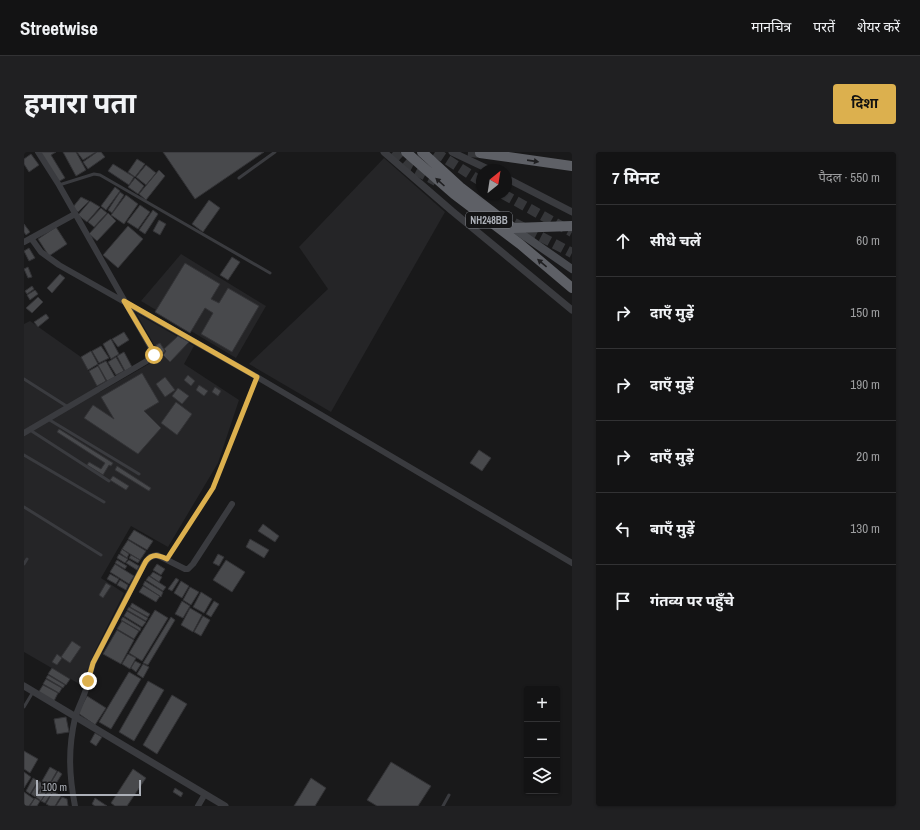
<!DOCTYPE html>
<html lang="hi">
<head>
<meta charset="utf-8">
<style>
	:root { --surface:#131314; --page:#202022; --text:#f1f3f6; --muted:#9d9ea0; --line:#323234; --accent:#dcb04e }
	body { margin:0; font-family:"Archivo Narrow","Noto Sans Devanagari",sans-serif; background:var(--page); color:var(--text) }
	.controls { position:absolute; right:12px; bottom:12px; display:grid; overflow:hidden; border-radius:4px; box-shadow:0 1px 3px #0004 }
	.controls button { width:36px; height:36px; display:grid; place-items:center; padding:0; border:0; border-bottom:1px solid var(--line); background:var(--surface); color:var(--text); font:20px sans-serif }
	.compass { position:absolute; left:452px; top:12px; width:36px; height:36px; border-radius:50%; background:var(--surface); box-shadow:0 1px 3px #0004; rotate:30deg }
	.scale { position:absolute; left:12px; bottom:10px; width:105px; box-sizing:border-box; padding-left:4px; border:2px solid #acb0b8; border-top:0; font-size:11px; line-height:14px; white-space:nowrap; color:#acb0b8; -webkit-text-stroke:3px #141415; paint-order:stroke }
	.stop { position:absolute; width:12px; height:12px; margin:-9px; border:3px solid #dcb04e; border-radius:50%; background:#fff }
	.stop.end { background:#dcb04e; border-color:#fff; box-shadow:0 1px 4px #0008 }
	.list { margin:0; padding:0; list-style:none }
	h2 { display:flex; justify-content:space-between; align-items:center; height:52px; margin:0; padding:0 16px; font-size:17px }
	h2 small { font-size:13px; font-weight:400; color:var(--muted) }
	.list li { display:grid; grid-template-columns:26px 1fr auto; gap:12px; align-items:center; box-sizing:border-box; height:72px; padding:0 16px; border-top:1px solid var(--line) }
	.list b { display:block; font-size:15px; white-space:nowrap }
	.list em { font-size:13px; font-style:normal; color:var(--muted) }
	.icon { flex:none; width:22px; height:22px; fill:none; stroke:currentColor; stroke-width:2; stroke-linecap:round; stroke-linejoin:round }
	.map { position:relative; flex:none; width:548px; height:654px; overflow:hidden; border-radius:4px }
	header { display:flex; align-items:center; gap:24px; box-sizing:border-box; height:56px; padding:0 20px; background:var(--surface); border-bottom:1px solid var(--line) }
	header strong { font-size:19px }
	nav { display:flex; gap:22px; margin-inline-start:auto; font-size:14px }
	.intro { display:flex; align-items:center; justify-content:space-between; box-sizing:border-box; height:96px; padding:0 24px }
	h1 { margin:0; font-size:28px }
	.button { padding:10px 18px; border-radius:4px; background:var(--accent); color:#111; font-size:14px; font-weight:700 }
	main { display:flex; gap:24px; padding:0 24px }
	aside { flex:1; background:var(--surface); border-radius:4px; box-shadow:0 1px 3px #0004 }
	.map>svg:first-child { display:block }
	.built { fill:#252527 }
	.building { fill:#48494c; stroke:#333336 }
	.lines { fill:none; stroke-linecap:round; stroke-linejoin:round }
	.trunk-tunnel { stroke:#36373a; stroke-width:10; stroke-dasharray:10 5; stroke-linecap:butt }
	.service { stroke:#3a3b3f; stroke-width:3 }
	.minor { stroke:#3a3b3f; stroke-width:6 }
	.tertiary { stroke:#3a3b3f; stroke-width:7 }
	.secondary { stroke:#484a4f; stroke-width:8 }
	.trunk { stroke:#5e6066; stroke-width:10 }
	.oneway { fill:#1f1f21 }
	.route { stroke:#dcb04e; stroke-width:5 }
	.labels { text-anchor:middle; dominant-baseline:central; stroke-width:4; stroke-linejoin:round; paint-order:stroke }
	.shield { fill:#141415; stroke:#7e8187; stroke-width:1 }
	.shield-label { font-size:10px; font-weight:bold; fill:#acb0b8 }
</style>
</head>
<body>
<header>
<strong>Streetwise</strong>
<nav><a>मानचित्र</a><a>परतें</a><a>शेयर करें</a></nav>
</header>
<div class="intro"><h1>हमारा पता</h1><a class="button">दिशा</a></div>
<main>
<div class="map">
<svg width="548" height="654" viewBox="0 0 548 654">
	<rect width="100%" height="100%" fill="#19191a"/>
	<path class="built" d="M360,6L421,60L307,260L225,212L304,137L275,95Z
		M157,102L242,154L212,206L117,149Z
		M112,161L170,194L160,212L215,248L194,311L144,395L107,374L77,426L100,441L71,499L57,533L0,500V172L6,169L57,205L76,240L137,205Z"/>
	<path class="building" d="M16,0H32L27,3L41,26L34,30Z
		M39,0H52L62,18L52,24Z
		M53,0H72L59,8Z
		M73,0H77L81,5L64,17L59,10Z
		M139,0H240L171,47Z
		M7,2L15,13L5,20L0,12V7Z
		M113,7L121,12L111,25L104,20Z
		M89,12L110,25L105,33L84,19Z
		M122,13L132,21L122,33L112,25Z
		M135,18L141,24L122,48L115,42Z
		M111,26L120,34L114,42L104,35Z
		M91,35L96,39L82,58L77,54Z
		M96,40L100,43L88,61L84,58Z
		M102,43L114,52L100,72L87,63Z
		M57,45L65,49L54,60L49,55Z
		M185,48L196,56L179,80L168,72Z
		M66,49L76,55L63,70L54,63Z
		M116,53L126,60L114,77L103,70Z
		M77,56L83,61L70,75L64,70Z
		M129,58L134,62L121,82L115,78Z
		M84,61L92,69L73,89L65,82Z
		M135,68L142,72L136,83L129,79Z
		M0,72L6,80L2,83L0,80Z
		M104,74L119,87L94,116L79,103Z
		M32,75L43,92L25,104L14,87Z
		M5,96L11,106L5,109L0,99Z
		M208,105L216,110L204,128L196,123Z
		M161,111L196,132L187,147L195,151L204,136L235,154L208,200L177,182L189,161L181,156L166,181L131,160Z
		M4,115L8,125L4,126L0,117Z
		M36,122L41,126L28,141L23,136Z
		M8,134L10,137L3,142L1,139Z
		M11,138L14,142L6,148L3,143Z
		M14,145L19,150L8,161L2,156Z
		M22,162L25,166L14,175L10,170Z
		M100,180L105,188L94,195L88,187Z
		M154,184L165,190L146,210L139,203L142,199L140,197Z
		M87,187L95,202L87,207L79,192Z
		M136,191L141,199L137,202L132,193Z
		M77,194L85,206L75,211L68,199Z
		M67,199L74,212L64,218L57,205Z
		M100,200L108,215L101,219L93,204Z
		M92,205L100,219L92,223L84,210Z
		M82,209L91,225L83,229L74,213Z
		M74,214L82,229L73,234L65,219Z
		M118,221L135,250L120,259L137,276L114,302L60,266L69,253L90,267L77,245Z
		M164,223L171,229L167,234L160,228Z
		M141,225L151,238L141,245L132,232Z
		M175,233L184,239L180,244L172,238Z
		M191,235L197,239L194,244L188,240Z
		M154,236L165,244L158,252L148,244Z
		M152,250L168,262L153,283L137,271Z
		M35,277L89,311L87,314L85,313L79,323L63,313L65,310L77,317L81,311L33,280Z
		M455,298L467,306L458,319L446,311Z
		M93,314L127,336L125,339L91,318Z
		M89,324L105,334L102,338L86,328Z
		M239,372L255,384L251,390L234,379Z
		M110,378L129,389L123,398L104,387Z
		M226,387L245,398L240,406L222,395Z
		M104,388L122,399L116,408L98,397Z
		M98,397L105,402L103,406L96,401Z
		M95,402L104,407L101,411L93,406Z
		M194,402L200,405L195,414L189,411Z
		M107,403L116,408L114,411L105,406Z
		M93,408L103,414L101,417L91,411Z
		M105,408L115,414L113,418L102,411Z
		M202,408L221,420L208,440L189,428Z
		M91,412L110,424L105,432L86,420Z
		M133,412L141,417L137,423L129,418Z
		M129,420L138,425L135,430L126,424Z
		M86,422L95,427L92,432L83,427Z
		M125,424L142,435L139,439L122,428Z
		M152,426L155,428L148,439L144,437Z
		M96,428L104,433L102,438L93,433Z
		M121,429L139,440L137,445L119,433Z
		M157,429L165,434L158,446L150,441Z
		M82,431L87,434L79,446L75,443Z
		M119,434L136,444L132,450L115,440Z
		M166,435L175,440L167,453L159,448Z
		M177,440L188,447L180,461L169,455Z
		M158,449L166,454L159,466L151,462Z
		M190,449L195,452L187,465L182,462Z
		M108,451L126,462L124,465L106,455Z
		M105,455L124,466L122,469L103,458Z
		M166,456L178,463L169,480L157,473Z
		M131,458L144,466L118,509L105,501Z
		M103,459L122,470L118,475L100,464Z
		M179,464L186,468L177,484L170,480Z
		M99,465L117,476L116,479L97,468Z
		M147,465L151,468L124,513L119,511Z
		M98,469L115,479L110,487L93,477Z
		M93,478L110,488L97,512L79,502Z
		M48,489L57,495L46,511L37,505Z
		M33,502L38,506L33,513L28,510Z
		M104,502L112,506L106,517L98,512Z
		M111,509L117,512L112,520L107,516Z
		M119,512L125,515L119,526L113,522Z
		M28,516L46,527L42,533L24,522Z
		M105,520L117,527L87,577L75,570Z
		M24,523L41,533L39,536L22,526Z
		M22,527L38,536L35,541L19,532Z
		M124,529L140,538L110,589L95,580Z
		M19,533L34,541L30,549L14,541Z
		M148,543L163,552L133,602L119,593Z
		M63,544L82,556L71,573L54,561Z
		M42,565L45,580L33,582L30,567Z
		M71,581L78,585L72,594L66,590Z
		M0,599L14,607L6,621L0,617Z
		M367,610L407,634L394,654H353L343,648Z
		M26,615L33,619L25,633L18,629Z
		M109,617L122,626L103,654H91L87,651Z
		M34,619L38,622L29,636L25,634Z
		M0,620L7,625L0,636Z
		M9,626L14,629L6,642L2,639Z
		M287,626L302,636L291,654H270Z
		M15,629L19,632L11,645L7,642Z
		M19,633L25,636L17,649L12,645Z
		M151,636L159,641L157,645L149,640Z
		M25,637L29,639L21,651L17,649Z
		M29,639L37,644L31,654H26L22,652Z
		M0,640L10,647L5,654H0Z
		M38,645L43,647L44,654H32Z
		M11,646L16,649L13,654H6Z
		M71,646L83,654H71L68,652Z"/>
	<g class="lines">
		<path class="trunk-tunnel" d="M369,0L385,15L412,29
			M411,0L458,30
			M444,0L456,1
			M479,42L548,80
			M477,64L548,101"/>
		<path class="service" d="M215,26L251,0
			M35,33L70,22L76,23L246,121
			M0,227L44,255
			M24,267L115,322
			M6,278L85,329
			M0,303L80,350
			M0,355L77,403
			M143,407L189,336L233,225
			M0,412L3,407
			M0,555L9,540
			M419,654L425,643"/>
		<path class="minor" d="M7,86L17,100L35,113L233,225L548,411
			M0,90L51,62
			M0,281L126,207L130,201L35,33L14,0
			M51,654C45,623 44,597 51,566C54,556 59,547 62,537C65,528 66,520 69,511L120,412L126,405L133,403L161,417H164L169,412L208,352
			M174,654L181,642"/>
		<path class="tertiary" d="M360,0L428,59L548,158
			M428,0L466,18
			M482,26L548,60
			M0,534L201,654"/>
		<path class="secondary" d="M489,76L548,117"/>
		<path class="trunk" d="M382,0L430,42L496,92L548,136
			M398,0L436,35L489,76L548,74
			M456,1L548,14"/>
	</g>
	<defs><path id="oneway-solid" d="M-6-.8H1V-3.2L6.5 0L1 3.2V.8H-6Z"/></defs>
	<g class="oneway">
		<use href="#oneway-solid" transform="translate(509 9) rotate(8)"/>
		<use href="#oneway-solid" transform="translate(416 30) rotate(-138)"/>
		<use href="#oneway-solid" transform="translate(518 111) rotate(-140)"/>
	</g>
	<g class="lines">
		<path class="route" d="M64,529L69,511L122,409C129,401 134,403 143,407L189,336L233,225L100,149L129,198L130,203"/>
	</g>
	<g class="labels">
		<rect class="shield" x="442" y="60" width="46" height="16" rx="3"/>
		<g class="shield-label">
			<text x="465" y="68">NH248BB</text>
		</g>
	</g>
</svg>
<div class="controls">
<button>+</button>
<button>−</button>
<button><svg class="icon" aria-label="layers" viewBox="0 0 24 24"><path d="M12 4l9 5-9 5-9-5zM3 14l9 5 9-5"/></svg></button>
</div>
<svg class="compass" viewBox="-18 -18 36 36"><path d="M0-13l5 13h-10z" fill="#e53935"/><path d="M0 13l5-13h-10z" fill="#9d9ea0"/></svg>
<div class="scale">100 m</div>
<div class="stop" style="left:130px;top:203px"></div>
<div class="stop end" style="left:64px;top:529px"></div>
</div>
<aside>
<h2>7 मिनट<small>पैदल · 550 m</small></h2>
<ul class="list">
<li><svg class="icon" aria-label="ahead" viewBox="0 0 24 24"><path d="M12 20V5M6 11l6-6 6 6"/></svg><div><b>सीधे चलें</b></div><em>60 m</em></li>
<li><svg class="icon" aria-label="right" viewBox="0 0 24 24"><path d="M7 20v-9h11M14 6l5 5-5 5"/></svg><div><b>दाएँ मुड़ें</b></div><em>150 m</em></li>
<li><svg class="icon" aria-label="right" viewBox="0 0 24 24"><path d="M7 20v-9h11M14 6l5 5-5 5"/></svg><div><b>दाएँ मुड़ें</b></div><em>190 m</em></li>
<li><svg class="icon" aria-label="right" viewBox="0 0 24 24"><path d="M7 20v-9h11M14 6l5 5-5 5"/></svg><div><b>दाएँ मुड़ें</b></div><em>20 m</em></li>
<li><svg class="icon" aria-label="left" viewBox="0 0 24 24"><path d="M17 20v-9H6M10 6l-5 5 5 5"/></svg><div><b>बाएँ मुड़ें</b></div><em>130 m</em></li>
<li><svg class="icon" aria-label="arrive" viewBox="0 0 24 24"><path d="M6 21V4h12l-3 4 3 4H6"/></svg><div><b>गंतव्य पर पहुँचे</b></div></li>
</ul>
</aside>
</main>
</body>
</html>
